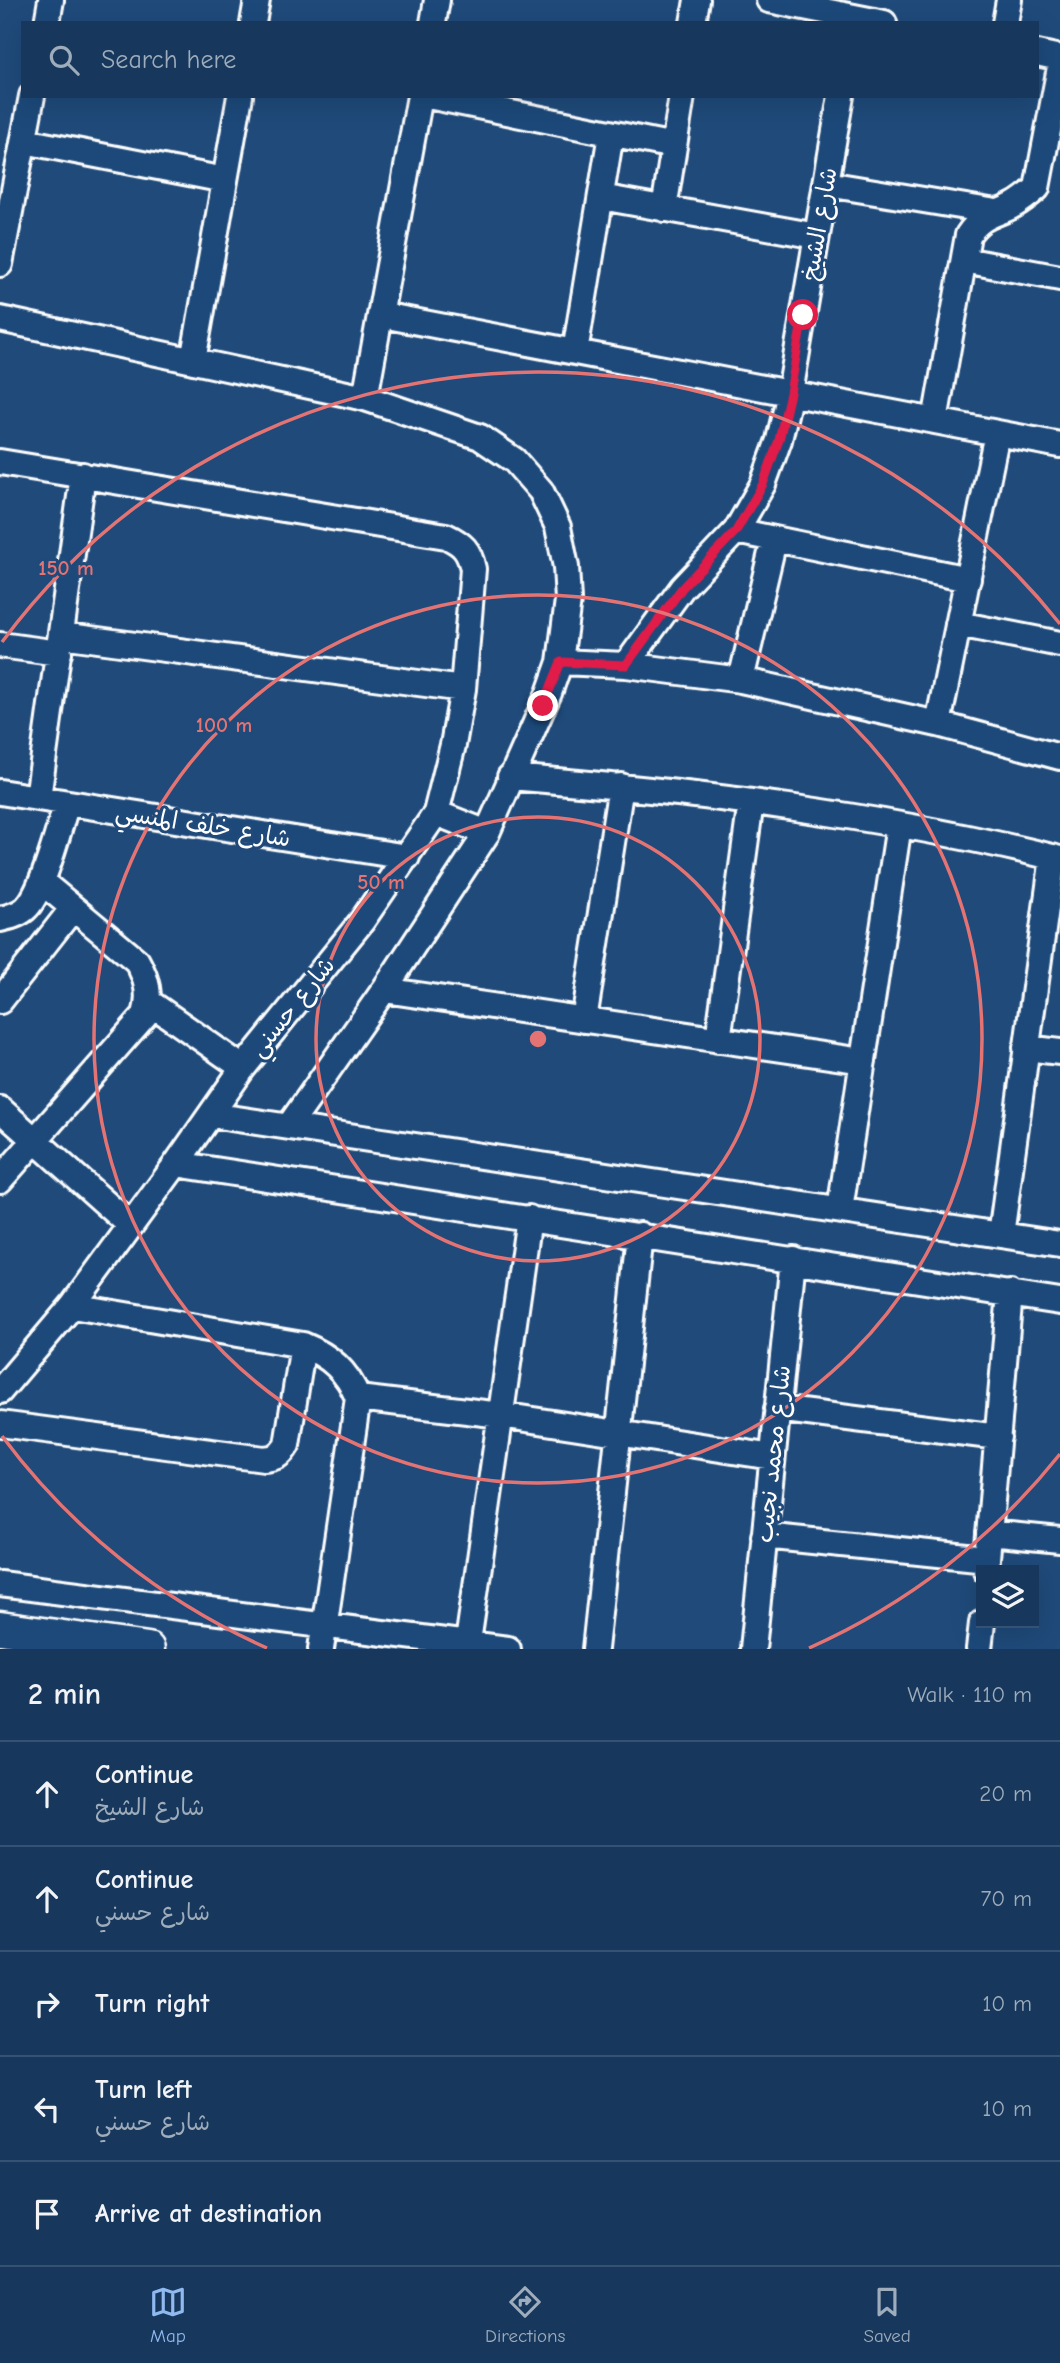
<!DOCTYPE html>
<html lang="en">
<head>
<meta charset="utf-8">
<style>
	:root { --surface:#17385c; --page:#244365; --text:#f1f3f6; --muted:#9eacbb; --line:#365272; --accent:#90b9f0 }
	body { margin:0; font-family:"Comic Neue","Playpen Sans Arabic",sans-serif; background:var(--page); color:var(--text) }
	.controls { position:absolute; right:21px; bottom:21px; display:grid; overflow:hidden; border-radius:0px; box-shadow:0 7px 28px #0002 }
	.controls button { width:63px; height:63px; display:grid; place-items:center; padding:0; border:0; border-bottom:2px solid var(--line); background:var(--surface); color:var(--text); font:35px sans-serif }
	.stop { position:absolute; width:21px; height:21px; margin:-16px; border:5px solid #e11d48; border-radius:50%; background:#fff }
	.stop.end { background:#e11d48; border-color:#fff; box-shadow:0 2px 7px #0008 }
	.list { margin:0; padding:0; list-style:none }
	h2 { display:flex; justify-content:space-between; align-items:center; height:91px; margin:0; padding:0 28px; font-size:30px }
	h2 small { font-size:23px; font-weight:400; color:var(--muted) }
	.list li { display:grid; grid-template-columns:46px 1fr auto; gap:21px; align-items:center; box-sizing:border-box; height:105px; padding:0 28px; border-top:2px solid var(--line) }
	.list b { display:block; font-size:26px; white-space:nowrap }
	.list p { margin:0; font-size:23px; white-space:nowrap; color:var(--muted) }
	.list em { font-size:23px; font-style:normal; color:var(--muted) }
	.icon { flex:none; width:38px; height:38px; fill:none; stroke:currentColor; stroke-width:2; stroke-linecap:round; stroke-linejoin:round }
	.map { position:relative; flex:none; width:1060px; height:1649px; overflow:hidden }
	.search { position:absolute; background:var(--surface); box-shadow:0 7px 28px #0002; left:21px; right:21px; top:21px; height:77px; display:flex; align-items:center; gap:18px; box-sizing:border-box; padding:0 24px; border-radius:0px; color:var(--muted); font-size:26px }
	.sheet { height:616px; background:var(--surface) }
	nav { display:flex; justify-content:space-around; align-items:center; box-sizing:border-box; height:98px; border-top:2px solid var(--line); background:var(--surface); font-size:19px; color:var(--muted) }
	nav a { display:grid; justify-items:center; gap:4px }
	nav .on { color:var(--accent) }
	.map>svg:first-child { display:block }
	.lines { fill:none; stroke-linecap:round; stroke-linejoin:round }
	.minor-casing { stroke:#fff; stroke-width:30 }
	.tertiary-casing { stroke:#fff; stroke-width:37 }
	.minor { stroke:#1f4a7a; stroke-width:24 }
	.tertiary { stroke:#1f4a7a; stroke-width:32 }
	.route { stroke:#e11d48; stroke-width:9 }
	.ring { fill:none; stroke:#e47373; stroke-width:3.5 }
	.labels { text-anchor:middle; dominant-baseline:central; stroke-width:6; stroke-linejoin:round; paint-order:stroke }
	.street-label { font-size:24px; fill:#fff; stroke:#1f4a7a }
	.centre { fill:#e47373; stroke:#1f4a7a; stroke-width:3.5 }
	.ring-label { font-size:21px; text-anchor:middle; font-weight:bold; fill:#e47373; stroke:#1f4a7a; stroke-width:6; stroke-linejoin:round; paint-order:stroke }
</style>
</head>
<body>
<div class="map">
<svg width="1060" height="1649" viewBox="0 0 1060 1649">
	<rect width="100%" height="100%" fill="#1f4a7a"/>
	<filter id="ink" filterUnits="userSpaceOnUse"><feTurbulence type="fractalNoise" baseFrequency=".0143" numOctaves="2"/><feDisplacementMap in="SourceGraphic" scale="14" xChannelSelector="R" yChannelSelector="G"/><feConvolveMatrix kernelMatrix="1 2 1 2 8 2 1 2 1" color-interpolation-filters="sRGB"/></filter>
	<g filter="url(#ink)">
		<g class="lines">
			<defs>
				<path id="minor" d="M769,0L884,23
					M47,23L51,0
					M253,23L257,0
					M433,23L437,0
					M693,23L697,0
					M1005,23L1009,0
					M1037,53L1060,58
					M428,96L674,146
					M24,141L225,180
					M827,184L996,212
					M601,197L817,236
					M664,209L682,96
					M964,260L1060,278
					M0,264L32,96
					M382,315L1060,445
					M0,319L365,398L480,437L514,460L541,491L558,527L566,567L568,600L560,662L549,693L487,833L384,990L289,1126
					M575,352L611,134
					M193,361L240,96
					M365,398L420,96
					M935,421L968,235C982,214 994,216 1014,205C1023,200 1030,194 1037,188L1060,67
					M0,462L446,536C463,544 469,550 473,569L463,689L453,745L436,813L362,921L243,1068L176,1164L72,1306L0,1391
					M736,531L968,579
					M958,624L1060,644
					M61,635L463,689
					M0,645L59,653
					M560,662L626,665L741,680L938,724L1060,757
					M626,665L682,588L736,531L763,484L779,440L790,393L841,96
					M741,680L774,540
					M938,724L997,433
					M510,777C695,792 880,814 1060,859
					M0,792L407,857
					M38,798L83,475
					M436,813L487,833
					M0,919C9,917 18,915 25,909C43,894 59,827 67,803
					M384,990L863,1061
					M0,1001L73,908
					M149,1002L243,1068
					M584,1020L621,786
					M718,1040L751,802
					M1026,1048L1060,1052
					M0,1109L130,1225
					M211,1115L1060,1244
					M176,1164L1060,1302
					M0,1180L145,1015C151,995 147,979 137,961L42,882
					M840,1210L899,825
					M1001,1235L1053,857
					M72,1306L303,1345C330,1356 347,1371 358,1398L501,1415L772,1457
					M777,1409L998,1437
					M0,1424L264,1459C276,1458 281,1455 287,1445L303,1345
					M989,1533L1060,1540
					M764,1536L987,1559
					M986,1570L1010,1293
					M0,1584L508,1649
					M321,1649L358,1398
					M467,1649L529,1218
					M595,1649L640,1235
					M753,1649L793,1259
					M979,1649L982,1623"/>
				<path id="tertiary" d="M0,1628L148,1649"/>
			</defs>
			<use href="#minor" class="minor-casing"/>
			<use href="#tertiary" class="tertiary-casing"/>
			<use href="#minor" class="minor"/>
			<use href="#tertiary" class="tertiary"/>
		</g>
	</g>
	<g class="lines" filter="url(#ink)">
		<path class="route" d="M543,706L561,662L626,665L682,588L736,531L763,484L779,440L790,393L803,315"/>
	</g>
	<g class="ring">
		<circle cx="538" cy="1039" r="222"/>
		<circle cx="538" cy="1039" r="444"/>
		<path d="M1060 1454A667 667 0 0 1 809 1648M267 1648A667 667 0 0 1 2 1436M2 642A667 667 0 0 1 1060 624"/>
	</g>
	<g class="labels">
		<g class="street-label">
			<text transform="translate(819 224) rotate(-80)">شارع الشيخ</text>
			<text transform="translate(203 825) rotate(9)">شارع خلف المنسي</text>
			<text transform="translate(292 1007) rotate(-51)">شارع حسني</text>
			<text transform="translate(773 1454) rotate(-84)">شارع محمد نجيب</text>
		</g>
	</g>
	<circle cx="538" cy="1039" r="10" class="centre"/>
	<g class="ring-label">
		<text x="66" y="575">150 m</text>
		<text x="224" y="732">100 m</text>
		<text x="381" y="889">50 m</text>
	</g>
</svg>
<div class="controls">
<button><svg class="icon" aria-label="layers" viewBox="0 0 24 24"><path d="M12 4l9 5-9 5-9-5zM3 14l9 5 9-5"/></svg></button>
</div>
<div class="stop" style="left:803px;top:315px"></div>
<div class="stop end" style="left:543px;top:706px"></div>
<div class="search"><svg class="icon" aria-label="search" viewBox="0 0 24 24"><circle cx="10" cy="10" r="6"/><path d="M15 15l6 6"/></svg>Search here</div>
</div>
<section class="sheet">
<h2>2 min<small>Walk · 110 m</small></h2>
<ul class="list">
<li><svg class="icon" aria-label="ahead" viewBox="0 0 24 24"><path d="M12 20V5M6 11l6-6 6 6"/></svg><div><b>Continue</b><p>شارع الشيخ</p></div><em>20 m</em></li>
<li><svg class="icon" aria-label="ahead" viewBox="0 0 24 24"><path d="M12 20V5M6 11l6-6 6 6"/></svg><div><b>Continue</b><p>شارع حسني</p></div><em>70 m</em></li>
<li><svg class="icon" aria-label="right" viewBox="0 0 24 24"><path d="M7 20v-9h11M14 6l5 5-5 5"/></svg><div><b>Turn right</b></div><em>10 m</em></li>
<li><svg class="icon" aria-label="left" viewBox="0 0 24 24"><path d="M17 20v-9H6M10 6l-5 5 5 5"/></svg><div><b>Turn left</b><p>شارع حسني</p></div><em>10 m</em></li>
<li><svg class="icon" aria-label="arrive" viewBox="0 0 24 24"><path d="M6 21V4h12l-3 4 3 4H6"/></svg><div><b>Arrive at destination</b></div></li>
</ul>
</section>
<nav>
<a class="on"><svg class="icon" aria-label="map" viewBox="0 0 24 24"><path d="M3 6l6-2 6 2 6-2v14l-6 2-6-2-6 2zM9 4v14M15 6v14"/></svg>Map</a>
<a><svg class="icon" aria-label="directions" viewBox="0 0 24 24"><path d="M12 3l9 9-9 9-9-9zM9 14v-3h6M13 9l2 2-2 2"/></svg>Directions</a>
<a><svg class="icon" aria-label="saved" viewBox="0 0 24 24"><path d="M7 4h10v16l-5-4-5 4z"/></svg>Saved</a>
</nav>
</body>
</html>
